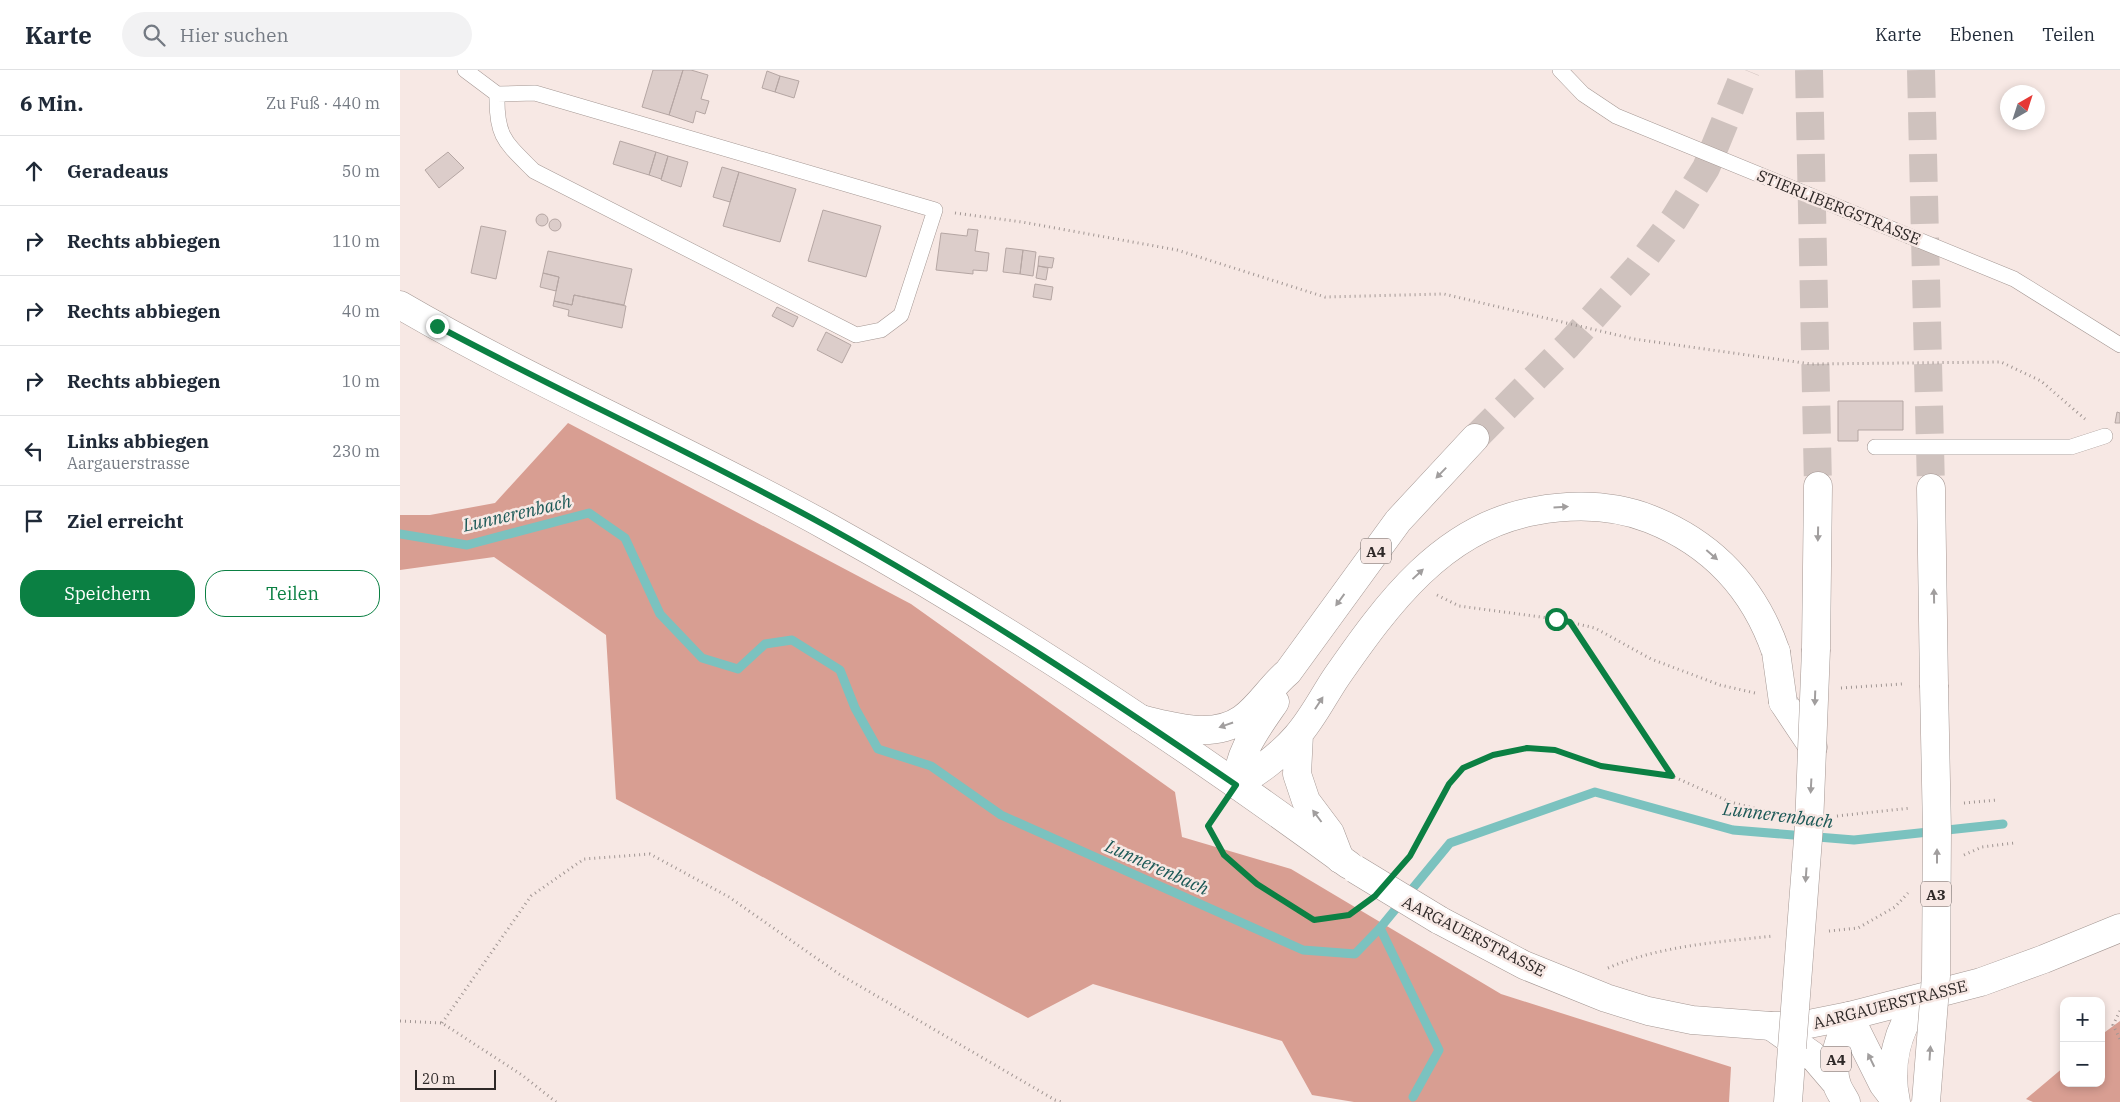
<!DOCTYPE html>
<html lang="de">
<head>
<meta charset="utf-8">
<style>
	:root { --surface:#fff; --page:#f2f2f3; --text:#1f2937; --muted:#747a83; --line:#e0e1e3; --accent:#0b8043 }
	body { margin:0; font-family:"IBM Plex Serif",serif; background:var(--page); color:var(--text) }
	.controls { position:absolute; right:15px; bottom:15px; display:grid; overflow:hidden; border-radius:10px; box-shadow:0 2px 8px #0003 }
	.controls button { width:45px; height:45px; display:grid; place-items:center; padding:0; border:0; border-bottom:1px solid var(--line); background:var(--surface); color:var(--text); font:25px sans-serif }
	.compass { position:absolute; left:1600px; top:15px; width:45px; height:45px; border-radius:50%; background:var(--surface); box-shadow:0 2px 8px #0003; rotate:39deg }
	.scale { position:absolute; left:15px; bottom:12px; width:81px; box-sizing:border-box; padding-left:5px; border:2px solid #2e2827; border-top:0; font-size:14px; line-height:18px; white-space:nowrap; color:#2e2827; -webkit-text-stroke:4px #f7e8e4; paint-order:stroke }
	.stop { position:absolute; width:15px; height:15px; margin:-11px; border:4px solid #0b8043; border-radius:50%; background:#fff }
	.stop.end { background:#0b8043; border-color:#fff; box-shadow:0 1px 5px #0008 }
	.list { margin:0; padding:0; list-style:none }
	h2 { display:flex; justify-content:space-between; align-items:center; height:65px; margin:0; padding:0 20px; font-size:21px }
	h2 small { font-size:16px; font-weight:400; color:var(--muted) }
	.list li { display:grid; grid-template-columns:32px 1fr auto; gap:15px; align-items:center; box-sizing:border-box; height:70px; padding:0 20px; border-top:1px solid var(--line) }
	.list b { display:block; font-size:19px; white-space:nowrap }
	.list p { margin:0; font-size:16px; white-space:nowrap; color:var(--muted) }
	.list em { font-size:16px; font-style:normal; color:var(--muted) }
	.actions { display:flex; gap:10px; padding:15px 20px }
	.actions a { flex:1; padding:11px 0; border:1px solid var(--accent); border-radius:20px; text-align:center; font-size:18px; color:var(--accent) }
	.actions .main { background:var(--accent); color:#fff }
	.icon { flex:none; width:28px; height:28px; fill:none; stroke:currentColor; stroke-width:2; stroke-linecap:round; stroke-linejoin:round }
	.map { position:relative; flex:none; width:1720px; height:1032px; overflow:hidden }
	header { display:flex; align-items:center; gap:30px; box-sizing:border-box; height:70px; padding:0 25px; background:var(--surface); border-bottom:1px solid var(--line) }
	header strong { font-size:24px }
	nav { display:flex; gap:28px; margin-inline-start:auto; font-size:18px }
	.search { width:350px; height:45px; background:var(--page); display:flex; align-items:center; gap:12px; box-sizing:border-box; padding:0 18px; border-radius:28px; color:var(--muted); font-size:19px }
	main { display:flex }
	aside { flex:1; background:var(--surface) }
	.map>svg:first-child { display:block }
	.forest { fill:#d89e92 }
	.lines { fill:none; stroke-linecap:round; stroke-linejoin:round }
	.stream { stroke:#7bc2bf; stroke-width:9 }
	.building { fill:#dccdca; stroke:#b5a6a3 }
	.highway-tunnel { stroke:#cfc2be; stroke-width:28; stroke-dasharray:28 14; stroke-linecap:butt }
	.lane-casing { stroke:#a49793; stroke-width:16 }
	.secondary-casing { stroke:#a49793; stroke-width:29 }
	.highway-casing { stroke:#a49793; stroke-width:29 }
	.path { stroke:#a19693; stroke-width:3; stroke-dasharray:1 4; stroke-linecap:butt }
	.lane { stroke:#fff; stroke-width:15 }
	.secondary { stroke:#fff; stroke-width:28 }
	.highway { stroke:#fff; stroke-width:28 }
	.secondary-bridge-casing { stroke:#a49793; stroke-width:29; stroke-linecap:butt }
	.highway-bridge-casing { stroke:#a49793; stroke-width:29; stroke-linecap:butt }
	.secondary-bridge { stroke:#fff; stroke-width:28 }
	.highway-bridge { stroke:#fff; stroke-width:28 }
	.oneway { fill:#a19e9e }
	.route { stroke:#0b8043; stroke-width:6 }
	.labels { text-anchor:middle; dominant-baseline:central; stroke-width:5; stroke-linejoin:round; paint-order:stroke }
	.shield { fill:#f7e8e4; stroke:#6a6260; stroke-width:1 }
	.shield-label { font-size:15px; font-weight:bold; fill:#2e2827 }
	.street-label { font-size:16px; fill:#2e2827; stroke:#f7e8e4 }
	.water-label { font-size:18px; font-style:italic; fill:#1b5856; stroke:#f7e8e4 }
</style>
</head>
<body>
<header>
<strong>Karte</strong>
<div class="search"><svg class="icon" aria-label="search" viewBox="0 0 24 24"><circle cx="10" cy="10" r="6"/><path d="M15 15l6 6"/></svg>Hier suchen</div>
<nav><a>Karte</a><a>Ebenen</a><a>Teilen</a></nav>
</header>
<main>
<aside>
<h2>6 Min.<small>Zu Fuß · 440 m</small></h2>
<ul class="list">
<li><svg class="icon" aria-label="ahead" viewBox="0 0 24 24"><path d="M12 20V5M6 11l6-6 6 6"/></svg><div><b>Geradeaus</b></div><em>50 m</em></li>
<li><svg class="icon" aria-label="right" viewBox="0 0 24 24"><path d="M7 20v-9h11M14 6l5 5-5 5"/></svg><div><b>Rechts abbiegen</b></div><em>110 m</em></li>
<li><svg class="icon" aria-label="right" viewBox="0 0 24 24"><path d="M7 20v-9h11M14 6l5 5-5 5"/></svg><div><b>Rechts abbiegen</b></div><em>40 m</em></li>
<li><svg class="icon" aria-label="right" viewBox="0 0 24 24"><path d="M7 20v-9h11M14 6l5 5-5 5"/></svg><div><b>Rechts abbiegen</b></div><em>10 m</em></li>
<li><svg class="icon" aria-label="left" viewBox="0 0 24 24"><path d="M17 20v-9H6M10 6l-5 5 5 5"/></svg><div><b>Links abbiegen</b><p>Aargauerstrasse</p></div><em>230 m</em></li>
<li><svg class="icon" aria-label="arrive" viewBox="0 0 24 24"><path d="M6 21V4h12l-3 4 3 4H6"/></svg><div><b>Ziel erreicht</b></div></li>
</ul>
<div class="actions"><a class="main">Speichern</a><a>Teilen</a></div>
</aside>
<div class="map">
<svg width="1720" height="1032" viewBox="0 0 1720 1032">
	<rect width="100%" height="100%" fill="#f7e8e4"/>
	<path class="forest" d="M168,353L511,534L775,722L782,767L891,799L1101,924L1331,997L1329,1032H954L912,1025L882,971L693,914L628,948L216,729L206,565L94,487L0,500V445H30L95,433Z
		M1720,951V1032H1633L1626,1029L1664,997V1013H1701V965Z"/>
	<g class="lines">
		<path class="stream" d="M0,464L67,475L189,443L225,468L260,544L302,588L338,599L365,574L392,570L440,600L455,638L478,679L531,696L601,745L903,880L955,884L980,858L1050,773L1195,722L1333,760L1454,770L1603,754
			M980,858L1039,980L1013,1027"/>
	</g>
	<path class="building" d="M253,0H283L269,45L242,37Z
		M283,0H291L308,5L301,29L309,31L305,44L296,41L293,53L269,45Z
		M367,1L380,6L375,22L362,18Z
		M380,6L399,11L394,28L375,22Z
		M220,71L256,82L249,105L213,94Z
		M48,82L64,98L39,118L25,100Z
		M256,82L268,86L261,109L249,105Z
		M268,86L288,92L281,117L261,110Z
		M322,97L339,102L330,132L313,127Z
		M339,102L396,119L380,172L323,156Z
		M423,140L481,156L466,207L408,191Z
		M136 150a6 6 0 1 1 12 0a6 6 0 1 1-12 0Z
		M149 155a6 6 0 1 1 12 0a6 6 0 1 1-12 0Z
		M81,156L106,161L96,209L71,203Z
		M568,159L578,160L575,181L589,183L587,201L573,200V204L536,200L541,163L567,166Z
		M606,178L623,180L620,204L603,202Z
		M623,180L636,182L633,206L620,204Z
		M148,181L232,199L224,235L174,225L172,235L154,231L159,207L143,203Z
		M639,186L654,188L652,198L638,196Z
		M638,196L648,198L646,210L636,208Z
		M143,203L159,207L156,221L140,217Z
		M635,214L653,217L651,230L633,227Z
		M174,225L226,236L222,258L168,246L169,240L153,236L154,231L172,235Z
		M377,237L398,247L393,257L372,246Z
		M426,262L451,275L442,293L417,280Z
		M1438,331H1503V360H1458V371H1438Z
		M1717,342L1720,343V353H1715Z"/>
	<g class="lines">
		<path class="highway-tunnel" d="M1409,0L1418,416
			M1521,0L1531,418
			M1075,368L1168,275L1238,197L1274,149L1306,98L1346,0"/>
		<defs>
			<path id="lane" d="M65,0L97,24L135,23L535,140L501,245L481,260L456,265L134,101C105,72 96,67 97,24
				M1160,0L1183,24L1216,46L1614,209L1720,275
				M1475,377H1671L1705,366"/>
			<path id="secondary" d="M0,235C139,316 288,379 428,457C609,557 782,673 949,795
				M1039,850L1124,895L1206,928L1248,941L1292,950L1371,956L1404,955L1449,946L1581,912L1644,889L1720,858"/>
			<path id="highway" d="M1531,418L1534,615
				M1416,579L1418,416
				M1383,632L1413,677
				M740,649C772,656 812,670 842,649C860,636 871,616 888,602L998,451L1075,368
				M899,664L897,704L906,731L930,763L940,789
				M836,715C859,701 879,687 897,666C913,648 924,625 937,606C987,534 1043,457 1135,441C1173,434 1214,435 1250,449C1313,474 1354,518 1376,582
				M836,715C840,680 855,661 875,632
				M1449,946L1483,1014L1492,1026
				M1371,956L1412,985L1436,1013
				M1388,1032L1392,978
				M1446,1032C1443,1026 1439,1021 1437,1015C1429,993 1441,966 1449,946
				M1496,1032C1488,995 1497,959 1520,929"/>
		</defs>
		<use href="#lane" class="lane-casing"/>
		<use href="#secondary" class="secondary-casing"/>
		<use href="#highway" class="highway-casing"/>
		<path class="path" d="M555,143L622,152L777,180L925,227L1044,224L1234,269L1411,294L1601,292L1641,311L1685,349
			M1037,525L1059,536L1156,549L1195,558L1251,589L1320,615L1355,623
			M1170,553L1272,706
			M1441,618L1502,614
			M1564,733L1597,730
			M821,736L808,756L824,785L857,814L914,850L949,845L961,835
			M1437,746L1511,738
			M1564,785L1582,777L1614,773
			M1001,796L1010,785L1049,714L1063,698L1093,685L1127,678L1155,680L1201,696L1272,706L1330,732L1384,746
			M1429,861L1458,858L1495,837L1508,823
			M1208,898C1259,876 1318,872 1373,866
			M1720,941L1713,955L1720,969
			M0,951L42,953L122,1005L156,1032
			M42,953L131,826L184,789L250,784L329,827L439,904L655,1030L662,1032"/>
		<use href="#lane" class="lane"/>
		<use href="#secondary" class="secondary"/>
		<use href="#highway" class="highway"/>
		<defs>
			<path id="secondary-bridge" d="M955,799L1039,850"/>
			<path id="highway-bridge" d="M1376,582L1383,632
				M1392,978L1409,756L1416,579
				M1526,1032L1536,906L1537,761L1534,615"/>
		</defs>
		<use href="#secondary-bridge" class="secondary-bridge-casing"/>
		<use href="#highway-bridge" class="highway-bridge-casing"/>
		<use href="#secondary-bridge" class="secondary-bridge"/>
		<use href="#highway-bridge" class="highway-bridge"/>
	</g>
	<defs><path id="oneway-solid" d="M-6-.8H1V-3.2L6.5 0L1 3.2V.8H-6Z" transform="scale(1.25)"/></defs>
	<g class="oneway">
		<use href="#oneway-solid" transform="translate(1041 403) rotate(134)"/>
		<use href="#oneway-solid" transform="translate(1161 437) rotate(-3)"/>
		<use href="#oneway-solid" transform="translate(1418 464) rotate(91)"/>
		<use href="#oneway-solid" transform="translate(1312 485) rotate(41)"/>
		<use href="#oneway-solid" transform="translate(1018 504) rotate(-43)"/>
		<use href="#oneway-solid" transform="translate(1534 526) rotate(-91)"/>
		<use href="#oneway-solid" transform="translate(940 530) rotate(126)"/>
		<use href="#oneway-solid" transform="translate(1415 628) rotate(92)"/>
		<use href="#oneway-solid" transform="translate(919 633) rotate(-57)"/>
		<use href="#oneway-solid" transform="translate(826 655) rotate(161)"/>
		<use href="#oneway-solid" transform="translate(1411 716) rotate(93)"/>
		<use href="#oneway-solid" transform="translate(917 746) rotate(-127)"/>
		<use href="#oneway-solid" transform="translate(1537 786) rotate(-90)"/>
		<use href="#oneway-solid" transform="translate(1406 805) rotate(94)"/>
		<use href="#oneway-solid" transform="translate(1530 983) rotate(-86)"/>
		<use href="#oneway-solid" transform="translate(1471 990) rotate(-116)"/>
	</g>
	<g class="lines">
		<path class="route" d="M37,256C167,325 300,386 428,457C569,535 703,624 836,715L808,756L824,785L857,814L914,850L949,845L975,826L1010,786L1049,714L1063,698L1093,685L1127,678L1155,680L1201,696L1272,706L1170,552L1156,549"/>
	</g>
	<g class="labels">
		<g class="shield">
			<rect x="961" y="468.5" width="30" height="25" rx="4"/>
			<rect x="1521" y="811.5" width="30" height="25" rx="4"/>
			<rect x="1421" y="976.5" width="30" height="25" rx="4"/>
		</g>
		<g class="shield-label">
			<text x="976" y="481">A4</text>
			<text x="1536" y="824">A3</text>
			<text x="1436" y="989">A4</text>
		</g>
		<g class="street-label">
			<text transform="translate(1439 137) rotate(22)">STIERLIBERGSTRASSE</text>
			<text transform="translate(1074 866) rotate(27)">AARGAUERSTRASSE</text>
			<text transform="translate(1490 934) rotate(-14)">AARGAUERSTRASSE</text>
		</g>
		<g class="water-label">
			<text transform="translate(117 443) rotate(-13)">Lunnerenbach</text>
			<text transform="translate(1378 745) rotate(7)">Lunnerenbach</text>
			<text transform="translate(757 797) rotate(24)">Lunnerenbach</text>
		</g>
	</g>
</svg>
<div class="controls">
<button>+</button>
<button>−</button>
</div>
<svg class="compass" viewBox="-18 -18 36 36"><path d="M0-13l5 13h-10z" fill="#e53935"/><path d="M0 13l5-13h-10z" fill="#747a83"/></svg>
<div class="scale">20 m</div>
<div class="stop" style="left:1156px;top:549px"></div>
<div class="stop end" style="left:37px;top:256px"></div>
</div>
</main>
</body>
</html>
